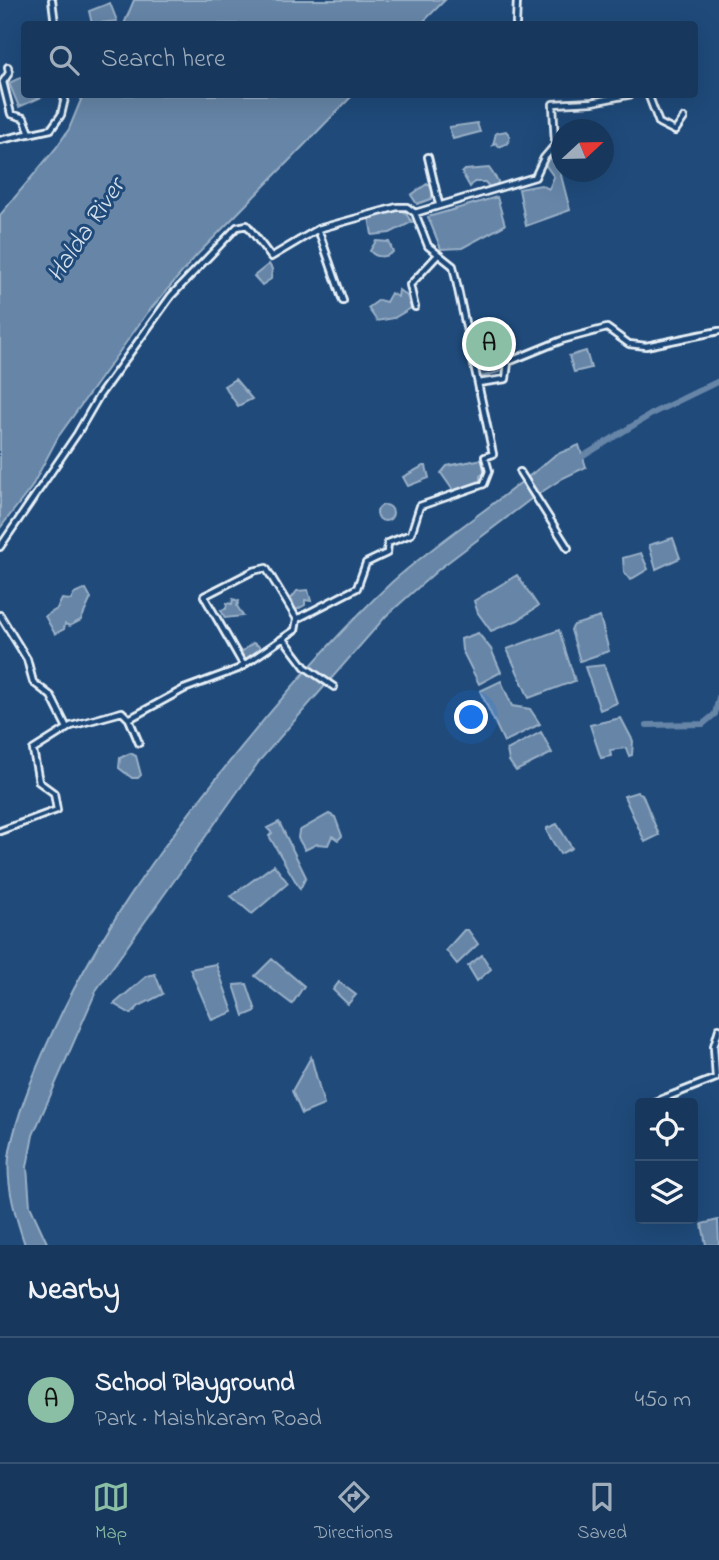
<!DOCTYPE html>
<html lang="en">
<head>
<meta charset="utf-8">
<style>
	:root { --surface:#17385c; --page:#203f62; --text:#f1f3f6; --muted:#9eacbb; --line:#365272; --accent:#8abfa5 }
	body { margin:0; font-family:"Indie Flower",sans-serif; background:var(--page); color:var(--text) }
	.controls { position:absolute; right:21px; bottom:21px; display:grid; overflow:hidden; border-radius:7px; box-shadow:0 7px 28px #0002 }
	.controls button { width:63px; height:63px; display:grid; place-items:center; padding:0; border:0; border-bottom:2px solid var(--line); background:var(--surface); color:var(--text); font:35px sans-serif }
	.compass { position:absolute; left:551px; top:119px; width:63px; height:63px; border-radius:50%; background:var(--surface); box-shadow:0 7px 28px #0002; rotate:68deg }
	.you { position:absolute; left:472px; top:718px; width:24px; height:24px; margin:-18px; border:5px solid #fff; border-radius:50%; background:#1a73e8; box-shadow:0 0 0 10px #1a73e833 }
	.badge { display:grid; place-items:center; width:46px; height:46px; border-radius:50%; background:var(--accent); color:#111; font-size:23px; font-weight:700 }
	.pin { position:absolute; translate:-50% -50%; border:4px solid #fff; box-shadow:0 2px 7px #0006 }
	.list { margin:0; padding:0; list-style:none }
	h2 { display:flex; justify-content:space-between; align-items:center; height:91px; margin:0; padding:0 28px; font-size:30px }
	h2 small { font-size:23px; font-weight:400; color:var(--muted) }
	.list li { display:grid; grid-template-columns:46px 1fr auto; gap:21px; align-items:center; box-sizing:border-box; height:126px; padding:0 28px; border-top:2px solid var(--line) }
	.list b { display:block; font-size:26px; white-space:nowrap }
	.list p { margin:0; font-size:23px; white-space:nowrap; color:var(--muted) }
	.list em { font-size:23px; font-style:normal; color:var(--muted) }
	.icon { flex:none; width:38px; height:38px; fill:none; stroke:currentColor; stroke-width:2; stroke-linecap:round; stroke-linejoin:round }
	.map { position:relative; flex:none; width:719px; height:1245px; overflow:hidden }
	.search { position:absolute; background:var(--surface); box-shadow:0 7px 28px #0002; left:21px; right:21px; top:21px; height:77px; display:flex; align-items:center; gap:18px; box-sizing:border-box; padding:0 24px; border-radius:7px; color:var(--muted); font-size:26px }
	.sheet { height:217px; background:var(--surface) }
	nav { display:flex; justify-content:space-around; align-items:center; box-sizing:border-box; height:98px; border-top:2px solid var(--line); background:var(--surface); font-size:19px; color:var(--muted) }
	nav a { display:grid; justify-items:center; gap:4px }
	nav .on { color:var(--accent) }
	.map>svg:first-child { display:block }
	.green { fill:#3c628c; stroke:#92aac2; stroke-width:2 }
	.water { fill:#6685a7; stroke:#9ab0c7; stroke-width:2 }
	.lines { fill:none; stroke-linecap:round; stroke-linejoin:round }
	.canal { stroke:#6685a7; stroke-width:6 }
	.street-casing { stroke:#e8f1f8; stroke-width:10 }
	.street { stroke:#1f4a7a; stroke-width:4.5 }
	.labels { text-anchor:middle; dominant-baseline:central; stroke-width:6; stroke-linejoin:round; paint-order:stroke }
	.water-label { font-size:26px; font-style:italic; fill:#d4e1ec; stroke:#1f4a7a }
</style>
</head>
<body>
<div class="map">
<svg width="719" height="1245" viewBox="0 0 719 1245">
	<rect width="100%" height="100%" fill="#1f4a7a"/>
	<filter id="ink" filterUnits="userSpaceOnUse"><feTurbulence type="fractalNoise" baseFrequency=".0143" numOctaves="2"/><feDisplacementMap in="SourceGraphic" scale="14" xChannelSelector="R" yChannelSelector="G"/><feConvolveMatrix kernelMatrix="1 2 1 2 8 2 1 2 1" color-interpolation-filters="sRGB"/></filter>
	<g filter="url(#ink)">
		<path class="green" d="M501,324L510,353L502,371L478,378L469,334Z"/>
		<path class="water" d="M134,0H445L421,24H124Z
			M110,3L117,21L92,24L89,11Z
			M24,76V94L46,95L19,107L9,83Z
			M83,95H353L196,256L148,312L58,437L31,488L0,528V215L56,148L69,129Z
			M477,123L480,132L453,139L449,127Z
			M506,131L510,136L508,143L499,147L496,143L493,145L496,133Z
			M556,156L570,210L526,226L519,189L541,185L549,189L554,177L544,163Z
			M489,168L498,181L497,187L491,189L485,182H474L470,187L462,173L465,170Z
			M427,184L434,189L431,199L417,204L411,195Z
			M497,197L505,225L462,248L441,249L428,217Z
			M403,210L412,222L390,233L372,235L369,217Z
			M376,241L389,242L393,252C385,258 376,258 370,251Z
			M269,264L272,269L271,279L262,285L254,276Z
			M399,290L407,296L411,308L394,318L377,321L368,308L379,300L386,302L391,293L398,297Z
			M586,351L591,368L574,372L569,356Z
			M235,379L252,399L238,406L224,386Z
			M579,445L586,467L563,478L531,499L439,569L386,616L260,760L97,989L33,1135L27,1167L30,1206L48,1245H25C16,1218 6,1186 9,1157C14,1122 30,1083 44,1051C92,940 163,844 239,750C287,691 336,634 392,582C444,536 503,500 555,455Z
			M483,459L484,473L480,476V484L455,493L441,473L447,466Z
			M423,466H426L429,478L408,486L403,477Z
			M377 513a8 8 0 1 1 16 0a8 8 0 1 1-16 0Z
			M673,538L680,558L656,569L649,545Z
			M641,553L648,569L630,580L624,572L623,558Z
			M517,575L538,606L518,620L491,631L478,613L474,601Z
			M86,589L91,598L81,620L70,626L65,624L64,629L55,634L45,616L57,609L62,599L71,600L74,594Z
			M308,590L311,601L305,600V605L296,610L291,599L297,591Z
			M233,599L239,601L237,606L243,616L225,618L221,610L226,609L227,603L232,604Z
			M600,617L609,651L580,661L571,630L574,625Z
			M559,630L575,681L529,698L507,649Z
			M478,633L491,649L501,672L479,684L462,650L461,639Z
			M253,643L259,646L260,652L243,661L239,654Z
			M604,665L617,703L600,710L585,667Z
			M501,681L512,706L530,709L540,724L504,742L480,691Z
			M621,718L633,741L632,755L629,756L626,748L610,750L611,756L601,758L590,725Z
			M541,732L552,753L516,771L509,761L507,750Z
			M130,753L136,756L141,775L138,778H132L119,768L120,758Z
			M637,792L642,794L659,835L645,842L624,796Z
			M329,814L335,817L342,836L338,840L332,836L328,845L317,844L305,850L298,838L299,831Z
			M279,822L306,877L300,889L269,836L272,833L267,828Z
			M557,824L572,848L560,854L547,832V828Z
			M274,865L288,883L252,914L231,896Z
			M464,930H468L478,944L457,964L446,950Z
			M482,955L491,969L477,981L468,966Z
			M272,959L304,986L292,1004L255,976Z
			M216,964L233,1012L212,1020L190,969Z
			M155,974L163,994L139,1006L131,1014L114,1004L147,976Z
			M339,982L356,995L348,1004L333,990Z
			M247,984L256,1011L244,1016L234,985Z
			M311,1057L324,1105L302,1114L292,1091Z
			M718,1220L719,1245H706L702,1224Z"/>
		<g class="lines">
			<path class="canal" d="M577,460L655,412L719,381
				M647,725L703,724L715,714L719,697"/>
			<defs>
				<path id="street" d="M52,0L55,24
					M516,24L517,0
					M8,67L9,73L3,82L11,114L24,118L30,133
					M648,94L659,123L675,131L684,118
					M0,140L51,129L61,115L66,94
					M428,157L439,204
					M343,301L318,229L397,207H407L415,213
					M415,307L410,285L437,256
					M478,383L506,379L508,362L562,340L607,328L629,344L646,346L719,331
					M520,472L568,548
					M0,547L77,434L99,396L171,296L237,227L247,225L271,257L318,229
					M0,615L27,659L33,682L51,696L67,728
					M284,639L305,667L334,687
					M244,666L204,596L253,571L266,568L297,619
					M129,719L139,743
					M0,831L57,810L54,793L39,782L33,750L71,726L122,712L129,719L184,689L238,669L295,630L297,619L357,588L366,563L387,553L388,543L411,534L420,506L484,484L489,471L485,457L493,454L453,266L428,246L415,213L535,177L544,158L555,145L553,104L592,102L632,94
					M657,1101L716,1078L714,1046L719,1029"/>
			</defs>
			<use href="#street" class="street-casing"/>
			<use href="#street" class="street"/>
		</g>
	</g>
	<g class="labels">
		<g class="water-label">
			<text transform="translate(87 231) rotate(-56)">Halda River</text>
		</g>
	</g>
</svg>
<div class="controls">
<button><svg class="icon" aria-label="locate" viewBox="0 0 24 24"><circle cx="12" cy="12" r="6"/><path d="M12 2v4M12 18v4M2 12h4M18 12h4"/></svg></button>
<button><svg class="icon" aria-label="layers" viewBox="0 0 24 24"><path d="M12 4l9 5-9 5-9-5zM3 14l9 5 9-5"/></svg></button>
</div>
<svg class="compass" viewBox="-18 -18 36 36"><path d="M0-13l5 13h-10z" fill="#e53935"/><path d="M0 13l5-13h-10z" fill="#9eacbb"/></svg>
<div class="you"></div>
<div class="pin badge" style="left:489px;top:344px">A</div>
<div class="search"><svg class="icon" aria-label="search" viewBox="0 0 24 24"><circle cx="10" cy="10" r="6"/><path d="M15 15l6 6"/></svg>Search here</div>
</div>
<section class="sheet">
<h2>Nearby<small></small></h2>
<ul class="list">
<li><span class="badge">A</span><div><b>School Playground</b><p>Park · Maishkaram Road</p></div><em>450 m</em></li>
</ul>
</section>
<nav>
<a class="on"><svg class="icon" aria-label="map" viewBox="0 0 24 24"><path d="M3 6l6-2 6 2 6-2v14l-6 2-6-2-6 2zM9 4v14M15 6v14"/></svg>Map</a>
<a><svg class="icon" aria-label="directions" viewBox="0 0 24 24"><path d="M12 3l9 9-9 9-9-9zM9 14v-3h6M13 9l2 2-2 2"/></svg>Directions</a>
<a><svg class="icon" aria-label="saved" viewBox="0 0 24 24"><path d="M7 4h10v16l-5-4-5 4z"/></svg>Saved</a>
</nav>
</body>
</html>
